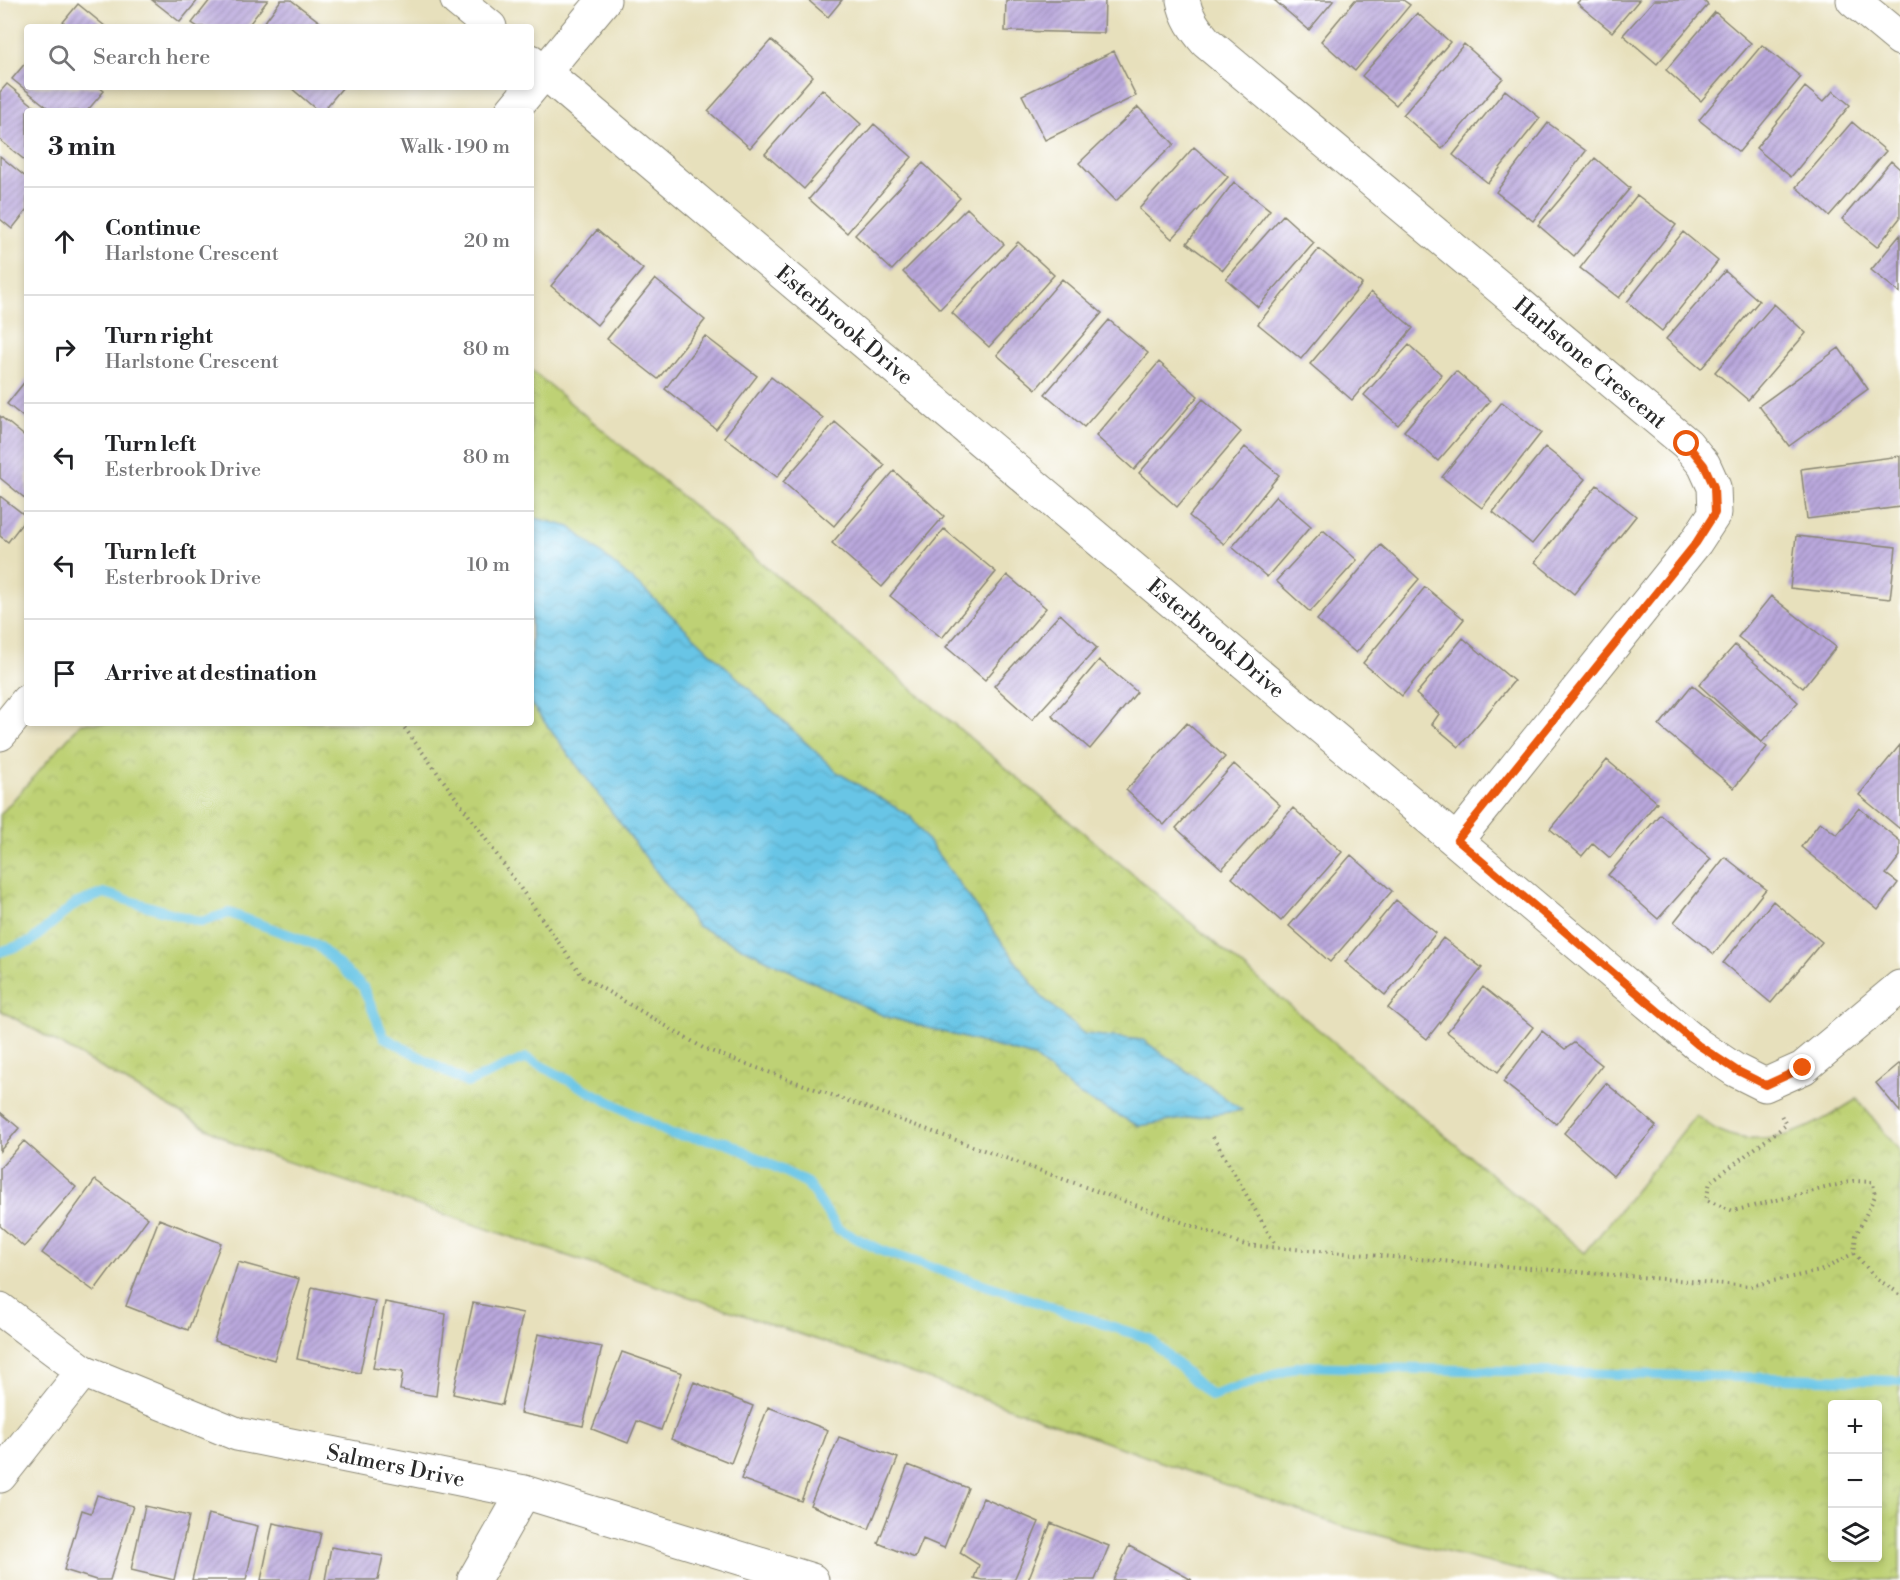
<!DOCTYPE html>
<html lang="en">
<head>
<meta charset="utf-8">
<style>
	:root { --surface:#fff; --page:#f2f2f2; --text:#202124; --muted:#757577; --line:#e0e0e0 }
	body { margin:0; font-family:"Libre Bodoni",serif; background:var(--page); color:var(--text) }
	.controls { position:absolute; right:18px; bottom:18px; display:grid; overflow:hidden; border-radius:6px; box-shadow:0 3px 9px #0003 }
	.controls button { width:54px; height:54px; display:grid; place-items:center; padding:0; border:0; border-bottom:2px solid var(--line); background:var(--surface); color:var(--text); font:30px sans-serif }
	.stop { position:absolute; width:18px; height:18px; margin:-14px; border:4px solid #ea580c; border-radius:50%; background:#fff }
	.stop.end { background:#ea580c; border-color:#fff; box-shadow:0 2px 6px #0008 }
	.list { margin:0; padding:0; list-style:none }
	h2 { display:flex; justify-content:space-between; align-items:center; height:78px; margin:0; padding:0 24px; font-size:26px }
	h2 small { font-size:20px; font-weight:400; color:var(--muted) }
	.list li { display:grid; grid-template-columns:39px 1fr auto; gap:18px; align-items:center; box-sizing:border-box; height:108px; padding:0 24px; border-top:2px solid var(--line) }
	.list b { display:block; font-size:22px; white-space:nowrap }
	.list p { margin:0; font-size:20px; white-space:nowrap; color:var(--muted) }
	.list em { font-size:20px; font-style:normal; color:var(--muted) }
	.icon { flex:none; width:33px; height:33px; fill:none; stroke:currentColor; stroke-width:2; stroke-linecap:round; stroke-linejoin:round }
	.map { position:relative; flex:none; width:1900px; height:1580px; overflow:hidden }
	.search { position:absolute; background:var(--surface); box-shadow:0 3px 9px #0003; left:24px; top:24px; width:510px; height:66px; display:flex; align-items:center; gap:15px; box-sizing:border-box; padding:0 21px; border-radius:6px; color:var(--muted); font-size:22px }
	.panel { position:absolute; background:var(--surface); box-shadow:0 3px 9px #0003; left:24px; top:108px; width:510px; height:618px; border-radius:6px }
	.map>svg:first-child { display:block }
	.park { fill:url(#park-crowns); stroke:#747e50; stroke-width:1.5; fill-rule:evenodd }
	.water { fill:url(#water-waves); stroke:#4a7888; stroke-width:1.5 }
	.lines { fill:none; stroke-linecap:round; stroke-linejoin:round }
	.stream { stroke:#68c5e6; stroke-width:10 }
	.building { fill:url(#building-hatch) }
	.minor-casing { stroke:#898674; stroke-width:35 }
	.path { stroke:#898674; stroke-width:4; stroke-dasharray:1.5 4.5; stroke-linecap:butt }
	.minor { stroke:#fff; stroke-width:33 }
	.route { stroke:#ea580c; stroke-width:8 }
	.labels { text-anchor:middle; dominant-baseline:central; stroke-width:5; stroke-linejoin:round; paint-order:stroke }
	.street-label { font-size:22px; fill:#2b2b2b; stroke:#fff }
</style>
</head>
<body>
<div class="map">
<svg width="1900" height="1580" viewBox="0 0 1900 1580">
	<defs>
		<pattern id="park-crowns" width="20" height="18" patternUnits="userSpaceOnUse" patternTransform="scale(1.5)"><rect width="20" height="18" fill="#bed174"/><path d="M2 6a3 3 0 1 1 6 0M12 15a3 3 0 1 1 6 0" fill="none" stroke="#a3b465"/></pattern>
		<pattern id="water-waves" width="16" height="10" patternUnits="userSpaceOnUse" patternTransform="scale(1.5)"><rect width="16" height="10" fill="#68c5e6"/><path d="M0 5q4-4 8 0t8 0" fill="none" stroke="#5aa9c5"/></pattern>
		<pattern id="building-hatch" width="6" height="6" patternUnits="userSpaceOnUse" patternTransform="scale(1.5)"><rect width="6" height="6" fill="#baa8dd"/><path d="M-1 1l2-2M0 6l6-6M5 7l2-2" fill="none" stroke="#9789b3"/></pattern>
	</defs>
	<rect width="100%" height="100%" fill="#fff"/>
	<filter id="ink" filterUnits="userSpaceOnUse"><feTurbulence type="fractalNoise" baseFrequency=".0167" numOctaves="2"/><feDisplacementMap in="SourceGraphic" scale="12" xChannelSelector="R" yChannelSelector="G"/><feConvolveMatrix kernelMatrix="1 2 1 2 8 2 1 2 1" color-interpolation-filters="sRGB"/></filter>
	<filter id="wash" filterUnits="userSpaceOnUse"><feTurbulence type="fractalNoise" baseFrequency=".008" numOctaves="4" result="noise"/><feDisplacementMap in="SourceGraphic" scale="24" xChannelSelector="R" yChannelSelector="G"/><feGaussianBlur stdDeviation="1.35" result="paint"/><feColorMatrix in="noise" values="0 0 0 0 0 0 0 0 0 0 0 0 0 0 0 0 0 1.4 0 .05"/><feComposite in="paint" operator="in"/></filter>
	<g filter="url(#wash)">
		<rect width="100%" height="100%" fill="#e7e0bc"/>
		<path class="park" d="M531,370L1585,1253L1696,1115C1703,1120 1711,1127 1719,1131C1770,1154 1816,1125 1857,1099L1900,1151V1580H1559L1341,1526L850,1351L235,1144L0,1010V815L81,723H531ZM1832,1404H1878V1558H1832Z"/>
		<path class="water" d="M531,517L570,527L648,593L837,772L910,816L1042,997L1084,1034L1143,1040L1242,1110L1139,1126L1077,1094L1034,1057L884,1016L697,926L531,704Z"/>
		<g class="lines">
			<path class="stream" d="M0,952L30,942L75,904L104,893L201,922L229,913L317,945L363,987L384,1037L467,1083L526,1058L671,1134L726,1142L807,1183L838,1229L882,1251L1150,1339L1211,1396L1300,1366L1900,1381"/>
		</g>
		<g id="blocks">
			<path class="building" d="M152,0H198L180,22Z
				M210,0H268L247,27H198L192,23Z
				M281,0H291L321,23L318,27H261Z
				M808,0H842L828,17Z
				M1006,0H1105L1104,33L1005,31Z
				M1274,0H1334L1309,30Z
				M1355,0H1403L1410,5L1355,71L1321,41Z
				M1580,0H1639L1612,32L1577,3Z
				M1654,0H1703L1708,5L1657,64L1623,35Z
				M78,4L106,27H59Z
				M1715,12L1751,43L1701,101L1666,70Z
				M1417,13L1450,42L1396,105L1362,76Z
				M771,40L813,76L750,148L708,111Z
				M1464,44L1503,78L1442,149L1403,115Z
				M1762,45L1801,77L1739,152L1699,120Z
				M1114,51L1136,96L1045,140L1022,95Z
				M27,61V87H99L104,91L87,111H52L12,79Z
				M7,84L40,111H27V162L0,140V92Z
				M290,87H343L323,111H318Z
				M1805,87L1823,102L1833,91L1850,105L1791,177L1756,148Z
				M822,89L861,124L804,189L765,154Z
				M1505,90L1540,118L1488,183L1453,155Z
				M1138,107L1174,144L1116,201L1079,163Z
				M1852,122L1886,151L1829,216L1796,187Z
				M1548,123L1586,151L1533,221L1496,192Z
				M874,124L912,157L847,233L809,199Z
				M1194,147L1228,177L1172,239L1139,209Z
				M0,156L27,178V210L12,229L0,219Z
				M1595,158L1630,188L1574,256L1538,225Z
				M1891,161L1900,169V218L1877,247L1842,219Z
				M923,163L960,198L892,270L855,235Z
				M1234,182L1270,210L1223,270L1187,243Z
				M1637,195L1676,225L1619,298L1580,268Z
				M967,208L1004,244L940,309L903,272Z
				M1283,215L1314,243L1258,307L1226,279Z
				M597,230L643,269L597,325L551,286Z
				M1683,232L1718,261L1662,331L1627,302Z
				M1900,235V293L1871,270Z
				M1018,242L1054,275L989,347L952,313Z
				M1319,249L1362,284L1301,359L1258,324Z
				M1725,271L1759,301L1701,369L1666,339Z
				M655,279L705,320L658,379L607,339Z
				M1062,279L1102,313L1036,389L997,355Z
				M1371,292L1413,328L1352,400L1310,364Z
				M1774,304L1806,333L1748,400L1715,372Z
				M1109,320L1148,353L1084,427L1045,394Z
				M705,336L757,376L716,429L665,389Z
				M1409,345L1442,375L1398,425L1364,395Z
				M1839,348L1868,389L1789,446L1759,406Z
				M1159,362L1198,396L1134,470L1096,436Z
				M1456,371L1490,401L1438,461L1404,431Z
				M771,377L823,418L777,477L724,437Z
				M27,379V420L7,404Z
				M1203,399L1241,432L1177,507L1139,473Z
				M1502,402L1541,433L1482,508L1442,477Z
				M0,416L27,438V500L0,478Z
				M835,422L885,465L834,526L783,482Z
				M1245,447L1279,475L1224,544L1189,516Z
				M1545,447L1585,479L1532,544L1493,512Z
				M1900,456V507L1807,519L1801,469Z
				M894,471L944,516L882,587L832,543Z
				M1597,485L1636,516L1574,594L1535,562Z
				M0,496L27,517L8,542L0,536Z
				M1276,496L1311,526L1267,577L1232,547Z
				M944,529L996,572L942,638L890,596Z
				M1323,530L1357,560L1310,612L1276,581Z
				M1796,536L1896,547L1890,599L1790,588Z
				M1381,545L1419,579L1356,653L1317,620Z
				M1007,575L1046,608L985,680L946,647Z
				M1425,587L1464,619L1402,696L1363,663Z
				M1771,596L1836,647L1803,688L1738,637Z
				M1060,614L1097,648L1032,720L994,686Z
				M1463,638L1514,681L1459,747L1432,724L1439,714L1416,694Z
				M1735,645L1798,702L1762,742L1699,685Z
				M1099,660L1137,692L1090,749L1052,716Z
				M1692,685L1767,747L1734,788L1659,726Z
				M1187,723L1225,757L1164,825L1126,790Z
				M1900,745V829L1859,795Z
				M1607,760L1657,802L1610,858L1593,843L1582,856L1550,829Z
				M1234,764L1280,805L1222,869L1176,828Z
				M1293,808L1342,852L1281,921L1232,878Z
				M1859,808L1900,841V856L1886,874L1898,883L1878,910L1801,847L1820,822L1837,835Z
				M1660,814L1711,859L1658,919L1608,875Z
				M1351,855L1392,891L1330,962L1289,926Z
				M1725,857L1766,889L1714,954L1674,922Z
				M1396,900L1436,933L1385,995L1345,962Z
				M1773,901L1822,942L1771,1003L1723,963Z
				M1443,938L1482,968L1427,1039L1388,1008Z
				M1483,987L1533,1027L1498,1072L1447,1032Z
				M1542,1031L1565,1049L1574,1043L1602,1065L1556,1124L1503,1082Z
				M1900,1063V1112L1876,1083Z
				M1606,1083L1656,1126L1613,1176L1564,1133Z
				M0,1112L19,1128L0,1151Z
				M24,1141L76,1187L24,1247L0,1226V1168Z
				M95,1180L148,1218L94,1291L42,1253Z
				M159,1219L221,1243L188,1330L126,1306Z
				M238,1262L299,1279L274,1360L214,1341Z
				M312,1287L375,1301L360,1373L297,1359Z
				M385,1302L446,1314L436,1396L400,1390L403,1372L373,1368Z
				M473,1303L523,1313L502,1405L453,1394Z
				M538,1334L602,1347L583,1426L520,1413Z
				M622,1352L682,1373L661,1430L637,1421L628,1443L592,1429Z
				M694,1382L753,1406L731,1463L671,1439Z
				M768,1407L828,1430L801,1501L741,1479Z
				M839,1437L898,1458L869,1529L810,1505Z
				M908,1465L968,1488L944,1548L923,1539L915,1558L878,1543Z
				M97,1495L133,1506L110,1580H96L64,1570L82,1510L91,1513Z
				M983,1498L1039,1522L1014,1580H982L974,1578L979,1565L960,1553Z
				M145,1506L189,1516L174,1580L131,1570Z
				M208,1514L258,1526L246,1580H192Z
				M273,1523L321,1533L310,1580H261Z
				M1051,1523L1109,1546L1095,1580H1028Z
				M1129,1546L1192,1580H1113Z
				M331,1547L383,1556L378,1580H325Z"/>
		</g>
	</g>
	<g filter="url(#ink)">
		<use href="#blocks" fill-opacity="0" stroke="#898674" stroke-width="1.5"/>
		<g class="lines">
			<defs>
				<g id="minor">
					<path d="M457,0L490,27"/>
					<path id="s1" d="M1183,0C1186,17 1195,29 1206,42L1687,444L1704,465L1714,487L1715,513L1696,542L1457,840"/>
					<path d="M1853,0L1900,39"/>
					<path id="s2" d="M531,61L1698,1045L1735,1070L1765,1085L1803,1068L1900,987"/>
					<path d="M512,111L604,0"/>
					<path d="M0,734L27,701"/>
					<path id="s3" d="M0,1309L83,1371L237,1434L524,1492L812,1580"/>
					<path d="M0,1476L83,1371"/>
					<path d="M474,1580L524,1492"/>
				</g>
			</defs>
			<use href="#minor" class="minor-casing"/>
			<path class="path" d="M401,723L473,821L583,977L705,1049L1245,1245L1750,1286L1820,1271L1854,1253L1856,1235L1875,1196L1873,1182L1853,1181L1733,1211L1706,1200L1710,1182L1786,1125L1780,1113
				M1213,1137L1276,1246
				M1854,1253L1877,1279L1900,1294"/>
			<use href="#minor" class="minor"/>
		</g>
	</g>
	<g class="lines" filter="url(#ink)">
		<path class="route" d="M1687,444L1704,465L1714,487L1715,513L1696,543L1457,840L1698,1045L1736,1070L1766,1085L1803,1068"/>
	</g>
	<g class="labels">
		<g class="street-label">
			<text stroke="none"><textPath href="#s2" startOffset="410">Esterbrook Drive</textPath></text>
			<text stroke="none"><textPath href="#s1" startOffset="549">Harlstone Crescent</textPath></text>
			<text stroke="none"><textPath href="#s2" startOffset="896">Esterbrook Drive</textPath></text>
			<text stroke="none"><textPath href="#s3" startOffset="432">Salmers Drive</textPath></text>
		</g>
	</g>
</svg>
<div class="controls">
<button>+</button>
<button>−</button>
<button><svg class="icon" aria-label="layers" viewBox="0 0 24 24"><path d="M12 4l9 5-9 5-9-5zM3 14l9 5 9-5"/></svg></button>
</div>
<div class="stop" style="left:1687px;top:444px"></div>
<div class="stop end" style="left:1803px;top:1068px"></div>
<div class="search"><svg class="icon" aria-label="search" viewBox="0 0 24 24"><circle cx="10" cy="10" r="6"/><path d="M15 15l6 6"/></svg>Search here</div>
<section class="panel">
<h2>3 min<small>Walk · 190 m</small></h2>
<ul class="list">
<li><svg class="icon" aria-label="ahead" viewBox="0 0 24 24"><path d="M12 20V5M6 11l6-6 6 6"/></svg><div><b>Continue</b><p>Harlstone Crescent</p></div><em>20 m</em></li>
<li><svg class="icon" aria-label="right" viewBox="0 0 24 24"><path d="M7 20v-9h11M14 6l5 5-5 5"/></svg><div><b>Turn right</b><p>Harlstone Crescent</p></div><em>80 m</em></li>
<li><svg class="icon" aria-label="left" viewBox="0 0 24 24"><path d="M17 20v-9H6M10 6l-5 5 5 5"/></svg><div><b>Turn left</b><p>Esterbrook Drive</p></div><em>80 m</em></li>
<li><svg class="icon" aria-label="left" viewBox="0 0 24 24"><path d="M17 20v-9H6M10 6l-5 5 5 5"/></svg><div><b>Turn left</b><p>Esterbrook Drive</p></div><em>10 m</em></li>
<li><svg class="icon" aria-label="arrive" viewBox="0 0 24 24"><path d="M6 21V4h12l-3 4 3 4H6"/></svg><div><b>Arrive at destination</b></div></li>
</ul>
</section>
</div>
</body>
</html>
